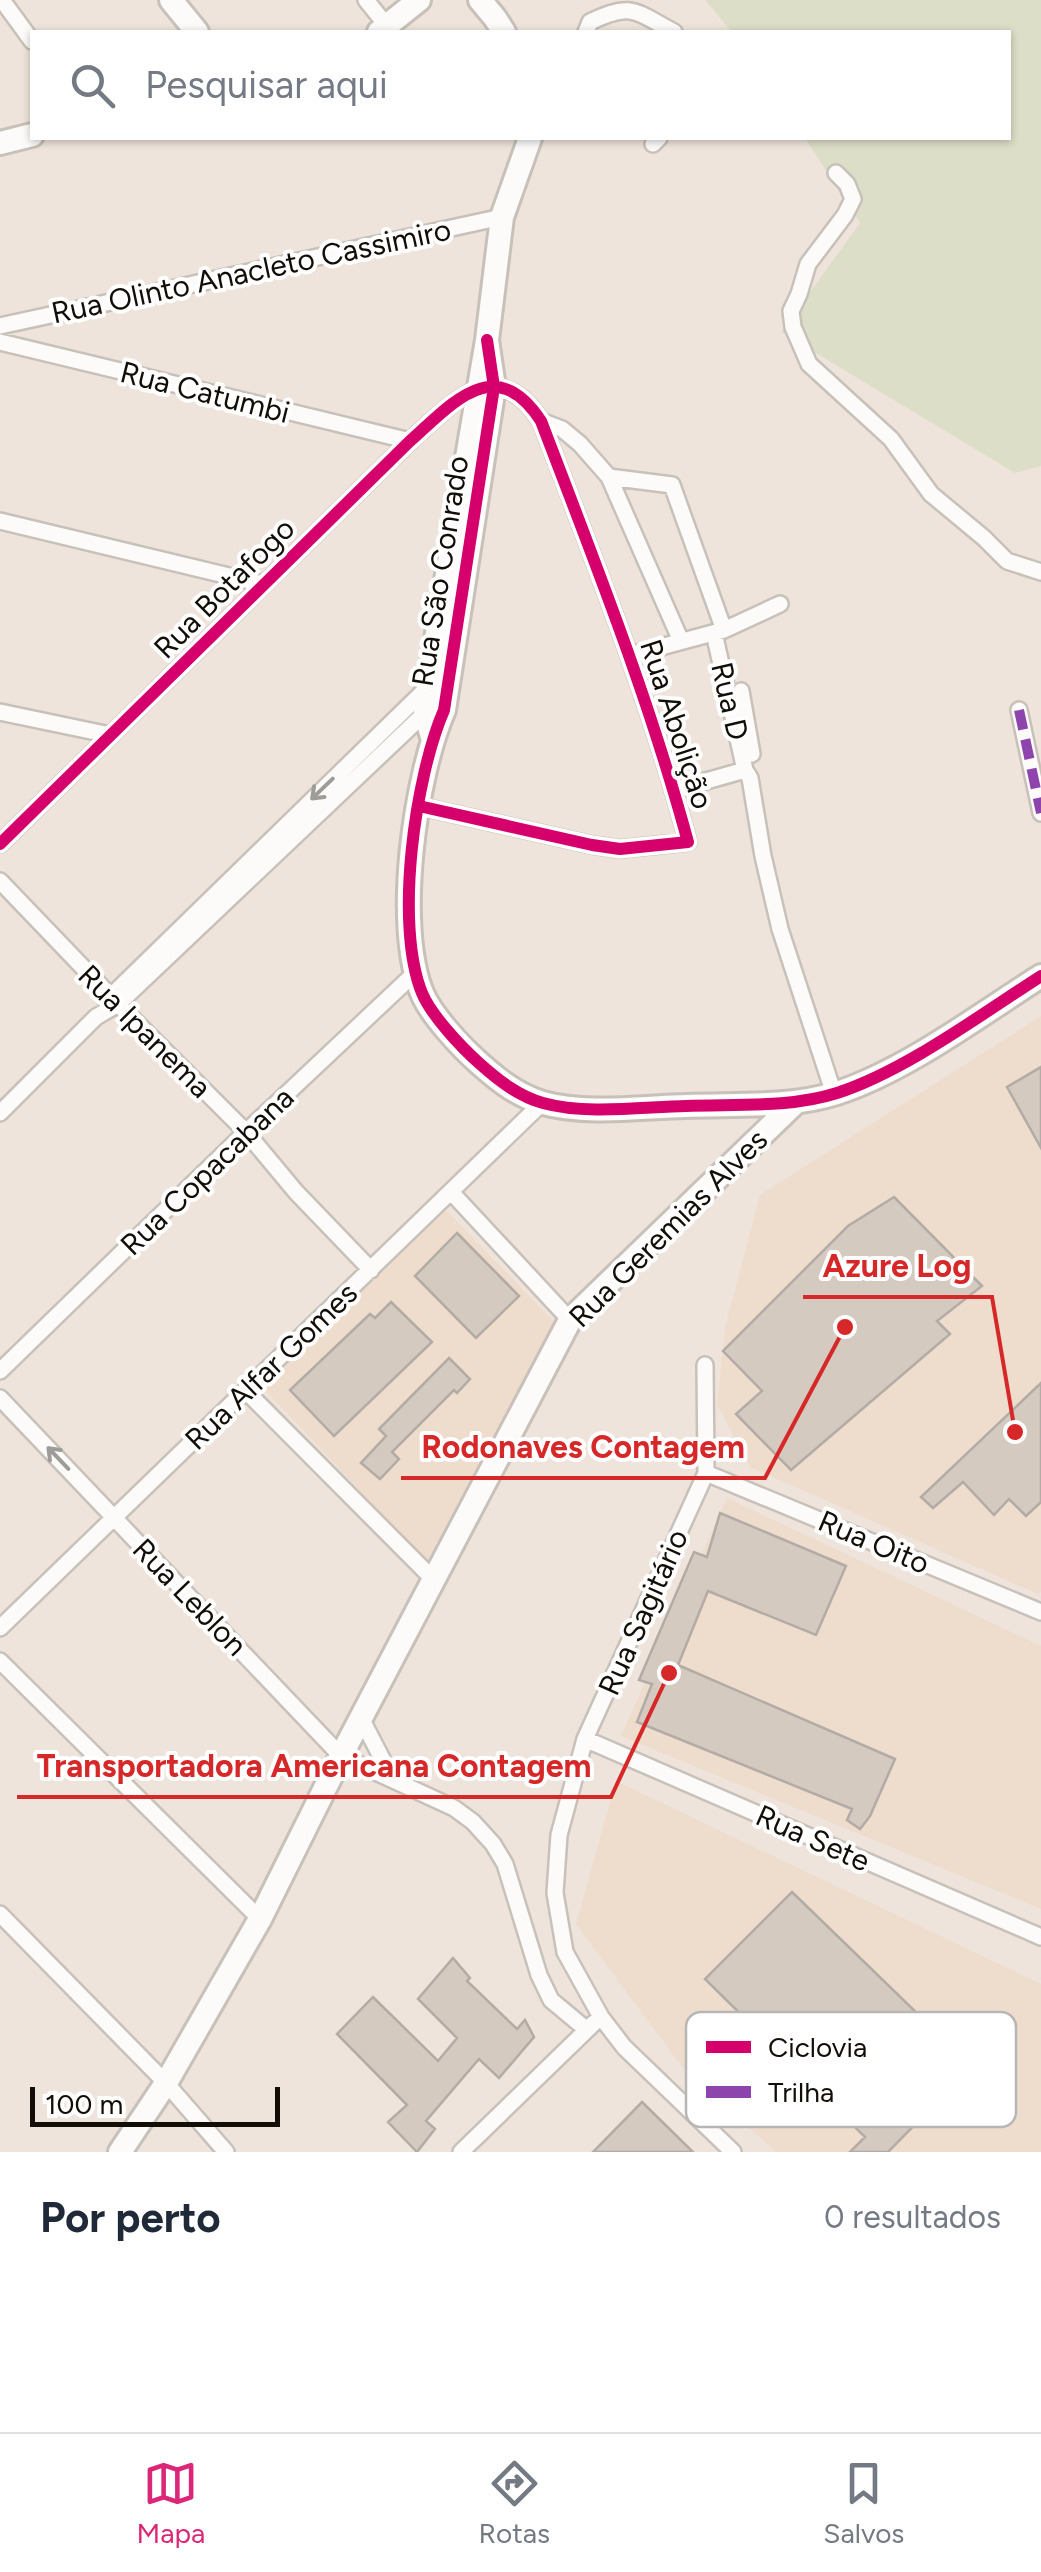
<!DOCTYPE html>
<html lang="pt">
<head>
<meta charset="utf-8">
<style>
	:root { --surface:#fff; --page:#f6f6f7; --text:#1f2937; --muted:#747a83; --line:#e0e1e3; --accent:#db2777 }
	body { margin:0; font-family:Figtree,sans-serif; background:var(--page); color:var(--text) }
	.scale { position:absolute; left:30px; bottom:25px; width:250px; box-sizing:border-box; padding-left:10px; border:5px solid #120d07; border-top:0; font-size:28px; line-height:35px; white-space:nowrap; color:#120d07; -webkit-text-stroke:8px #fff; paint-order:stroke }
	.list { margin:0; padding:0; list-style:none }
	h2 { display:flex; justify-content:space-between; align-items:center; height:130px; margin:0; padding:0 40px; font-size:42px }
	h2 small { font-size:32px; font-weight:400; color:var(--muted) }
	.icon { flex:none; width:55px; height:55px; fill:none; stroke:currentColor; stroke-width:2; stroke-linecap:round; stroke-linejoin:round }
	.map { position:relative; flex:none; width:1041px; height:2152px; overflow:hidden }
	.search { position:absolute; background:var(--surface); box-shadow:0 2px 8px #0004; left:30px; right:30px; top:30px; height:110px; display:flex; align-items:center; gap:25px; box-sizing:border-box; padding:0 35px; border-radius:0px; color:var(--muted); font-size:38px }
	.sheet { height:280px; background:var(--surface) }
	nav { display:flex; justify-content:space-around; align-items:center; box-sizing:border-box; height:140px; border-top:2px solid var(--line); background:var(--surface); font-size:28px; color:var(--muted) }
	nav a { display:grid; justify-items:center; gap:5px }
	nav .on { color:var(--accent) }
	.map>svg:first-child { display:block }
	.built { fill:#eedccc }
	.green { fill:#dddec7 }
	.building { fill:#d5cac0; stroke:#b3aba5; stroke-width:2.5 }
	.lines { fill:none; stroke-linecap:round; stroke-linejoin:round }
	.street-casing { stroke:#c8c1ba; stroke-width:20 }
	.secondary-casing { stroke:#c8c1ba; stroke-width:28 }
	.street { stroke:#fcfbfa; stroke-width:15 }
	.secondary { stroke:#fcfbfa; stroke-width:22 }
	.quiet { stroke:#8e44ad; stroke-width:10; stroke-dasharray:20 10; stroke-linecap:butt }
	.cycleway-casing { stroke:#fff; stroke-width:19 }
	.cycleway { stroke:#d6006c; stroke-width:12 }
	.oneway { stroke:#9e9c99 }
	.labels { text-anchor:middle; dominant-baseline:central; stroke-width:8; stroke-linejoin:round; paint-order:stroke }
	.street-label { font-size:30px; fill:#120d07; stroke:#fff }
	.key { fill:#fff; stroke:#b8b6b5; stroke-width:2.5 }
	.key-label { font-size:28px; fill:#120d07 }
	.leader { fill:none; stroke:#d62828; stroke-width:4 }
	.callout-dot { fill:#d62828; stroke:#fff; stroke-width:4 }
	.callout-label { font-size:32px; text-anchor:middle; font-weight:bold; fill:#d62828; stroke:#fff; stroke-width:8; stroke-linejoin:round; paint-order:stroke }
</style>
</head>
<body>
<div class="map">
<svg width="1041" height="2152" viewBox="0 0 1041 2152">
	<rect width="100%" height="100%" fill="#eee4db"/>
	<path class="built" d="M1041,1016V1592L1038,1594L750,1467L717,1405L725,1328L760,1195Z
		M446,1210L554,1322L427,1561L262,1387Z
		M727,1498L1041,1646V1909L621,1736Z
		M616,1781L1041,1984V2152H776L686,2072L576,1924Z"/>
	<path class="green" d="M705,0H1041V466L1015,473L781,332L860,223L805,138H1008V32H732Z"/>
	<path class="building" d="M1041,1067V1148L1007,1087Z
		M894,1197L982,1286L937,1321L950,1334L791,1470L736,1414L762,1391L723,1351L848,1226Z
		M457,1233L519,1296L476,1338L415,1276Z
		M391,1302L432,1342L334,1436L290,1390L370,1314L375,1318Z
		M449,1358L470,1379L457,1393L454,1390L392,1452L399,1459L380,1479L361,1463L386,1436L379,1429Z
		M1041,1383V1502L1026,1516L1009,1499L994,1515L963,1482L933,1508L921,1497Z
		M720,1513L846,1566L816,1635L708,1591L678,1665L895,1759L870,1816L860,1829L847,1820L852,1809L637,1722L652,1684L639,1680L694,1552L707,1557Z
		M792,1892L954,2049L939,2063L955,2084L888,2152H850L865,2137L705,1979Z
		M453,1958L470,1978L467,1981L517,2029L525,2020L534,2037L499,2078L479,2059L426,2121L435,2129L417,2152L388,2122L407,2105L337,2034L373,1997L438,2061L457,2038L418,1999Z
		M642,2102L693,2152H593Z"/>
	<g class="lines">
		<defs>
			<path id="street" d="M2,0L32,41
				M366,0L387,26
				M586,32L590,22C632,1 636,12 674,32
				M653,144L659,138
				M836,173L847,184L853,199L845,215L808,264L799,294L791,311L793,327L809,364L891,439L931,494L984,538L1007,561L1041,572
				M0,326L502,217
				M0,342L410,441
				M541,421L562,429L580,444L609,477L681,641
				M609,477L672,485L724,630
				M0,521L262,584
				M714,633L745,770
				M631,655L724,630L780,604
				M741,691L752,754
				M1019,710L1041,813
				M0,712L110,735
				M674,790L745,770L750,778L763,856L780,929L834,1094
				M0,844L410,441C452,404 495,351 541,421C594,560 649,698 688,842L620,849L592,845L419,806
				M0,881L118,1004L246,1132L296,1192L371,1270
				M106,1001L429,686
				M0,1113L96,1017L118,1004L425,713L430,712
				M452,1193L570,1320
				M705,1365L706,1473L585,1739L559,1835L555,1893L565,1952L601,2017L624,2047L733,2152
				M0,1371L246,1132L416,972
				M245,1390L433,1579
				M0,1398L341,1756L454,1808L473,1822L493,1844L505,1864L539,1975L551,2000L587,2030
				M706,1473L1041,1612
				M0,1628L542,1103
				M0,1661L260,1919
				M361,1718L392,1778
				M585,1739L1041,1937
				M0,1914L166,2083L226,2152
				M461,2152L594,2023"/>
			<path id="secondary" d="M171,0L197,32
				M480,0L495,18L504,32
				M379,32L419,0
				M0,143L32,135
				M487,340L494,387L444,710C415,777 394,924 422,993C431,1015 461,1047 479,1063C498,1080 518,1096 543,1103C586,1115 642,1107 686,1106C736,1104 790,1108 837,1093C905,1071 980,1015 1041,976
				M432,737L425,713L428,686L487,340L502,217L530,138
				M120,2152L166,2083L260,1919L341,1756L570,1320L796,1102"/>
		</defs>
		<use href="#street" class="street-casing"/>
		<use href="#secondary" class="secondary-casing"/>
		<use href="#street" class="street"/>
		<use href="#secondary" class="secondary"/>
		<path class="quiet" d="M1019,710L1041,813"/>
		<defs>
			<path id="cycleway" d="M487,340L494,387L444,710C415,777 394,924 422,993C431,1015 461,1047 479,1063C498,1080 518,1096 543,1103C586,1115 642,1107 686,1106C736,1104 790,1108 837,1093C905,1071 980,1015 1041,976
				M0,844L410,441C452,404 495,351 541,421C594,560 649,698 688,842L620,849L592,845L419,806"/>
		</defs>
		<use href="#cycleway" class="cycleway-casing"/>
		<use href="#cycleway" class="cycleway"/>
	</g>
	<defs><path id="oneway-shaft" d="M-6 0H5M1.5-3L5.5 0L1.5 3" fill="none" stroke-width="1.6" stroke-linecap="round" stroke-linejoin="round" transform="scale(2.5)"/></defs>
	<g class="oneway">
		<use href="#oneway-shaft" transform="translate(322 789) rotate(136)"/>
		<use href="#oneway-shaft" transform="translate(58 1458) rotate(-134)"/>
	</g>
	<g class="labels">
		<g class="street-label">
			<text transform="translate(251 271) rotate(-12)">Rua Olinto Anacleto Cassimiro</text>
			<text transform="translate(205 392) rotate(14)">Rua Catumbi</text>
			<text transform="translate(440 571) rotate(-81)">Rua São Conrado</text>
			<text transform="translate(224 588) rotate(-45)">Rua Botafogo</text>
			<text transform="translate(730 701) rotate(77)">Rua D</text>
			<text transform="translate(677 724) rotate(72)">Rua Abolição</text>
			<text transform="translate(145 1031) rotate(45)">Rua Ipanema</text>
			<text transform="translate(207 1171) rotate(-44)">Rua Copacabana</text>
			<text transform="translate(668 1228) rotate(-45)">Rua Geremias Alves</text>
			<text transform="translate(271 1366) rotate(-44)">Rua Alfar Gomes</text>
			<text transform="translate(874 1542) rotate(23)">Rua Oito</text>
			<text transform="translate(190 1597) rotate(46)">Rua Leblon</text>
			<text transform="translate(643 1612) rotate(-66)">Rua Sagitário</text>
			<text transform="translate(813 1838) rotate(24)">Rua Sete</text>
		</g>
	</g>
	<rect x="686" y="2012" width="330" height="115" rx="15" class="key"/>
	<rect x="706" y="2041" width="45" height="12" fill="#d6006c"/>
	<rect x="706" y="2086" width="45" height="12" fill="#8e44ad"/>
	<g class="key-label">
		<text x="768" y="2057">Ciclovia</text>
		<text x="768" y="2102">Trilha</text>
	</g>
	<path class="leader" d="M1015 1432L992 1297H803M845 1327L765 1478H401M669 1673L611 1797H17"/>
	<g class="callout-dot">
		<circle cx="1015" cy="1432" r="10"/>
		<circle cx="845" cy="1327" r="10"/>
		<circle cx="669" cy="1673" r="10"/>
	</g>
	<g class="callout-label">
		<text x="897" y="1277">Azure Log</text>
		<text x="583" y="1458">Rodonaves Contagem</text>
		<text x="314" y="1777">Transportadora Americana Contagem</text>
	</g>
</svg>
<div class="scale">100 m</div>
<div class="search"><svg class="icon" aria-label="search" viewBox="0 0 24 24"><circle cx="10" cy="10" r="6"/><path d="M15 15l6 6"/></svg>Pesquisar aqui</div>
</div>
<section class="sheet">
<h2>Por perto<small>0 resultados</small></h2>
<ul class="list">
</ul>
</section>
<nav>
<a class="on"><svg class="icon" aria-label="map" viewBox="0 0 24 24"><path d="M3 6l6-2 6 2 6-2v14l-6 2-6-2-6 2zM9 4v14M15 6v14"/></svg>Mapa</a>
<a><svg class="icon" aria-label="directions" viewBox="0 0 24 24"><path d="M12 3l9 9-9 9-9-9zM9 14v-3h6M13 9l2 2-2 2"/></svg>Rotas</a>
<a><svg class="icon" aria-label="saved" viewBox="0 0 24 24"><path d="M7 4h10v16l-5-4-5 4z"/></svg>Salvos</a>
</nav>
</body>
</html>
